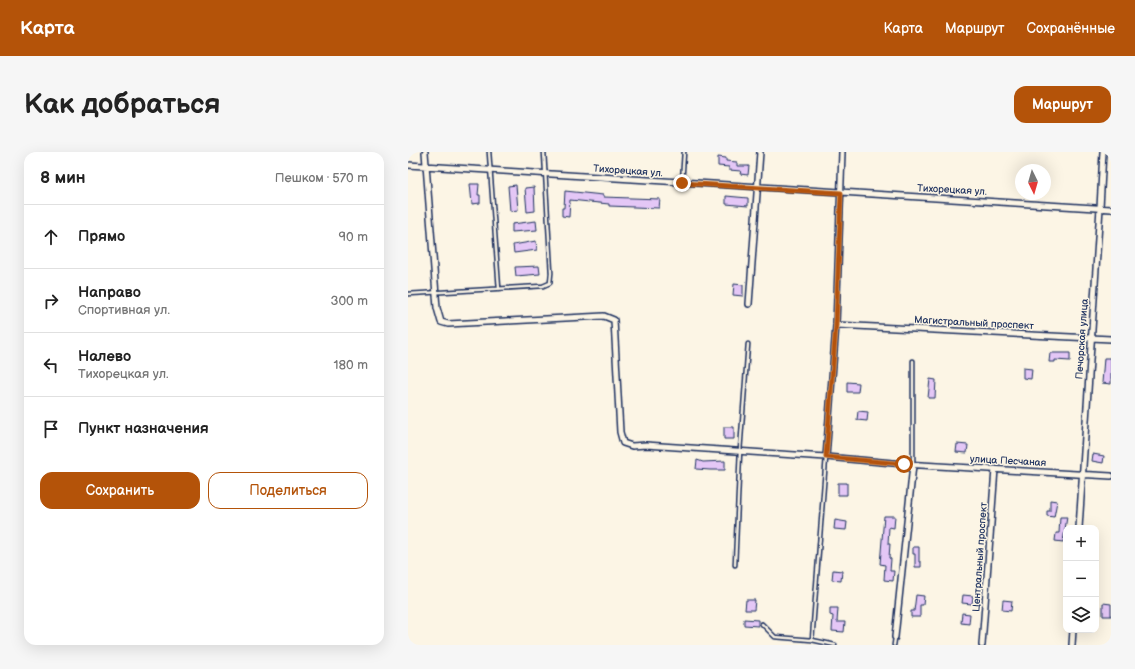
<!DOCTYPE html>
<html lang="ru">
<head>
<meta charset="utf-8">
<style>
	:root { --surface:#fff; --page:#f6f6f6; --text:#222; --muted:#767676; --line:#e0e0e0; --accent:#b45309 }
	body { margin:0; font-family:"Balsamiq Sans",sans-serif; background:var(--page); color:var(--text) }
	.controls { position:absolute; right:12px; bottom:12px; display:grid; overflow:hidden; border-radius:8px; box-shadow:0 4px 16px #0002 }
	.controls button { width:36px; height:36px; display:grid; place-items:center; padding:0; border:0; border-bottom:1px solid var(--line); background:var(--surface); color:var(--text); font:20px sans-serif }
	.compass { position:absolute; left:607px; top:12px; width:36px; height:36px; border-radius:50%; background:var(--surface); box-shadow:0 4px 16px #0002; rotate:175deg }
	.stop { position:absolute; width:12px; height:12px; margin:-9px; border:3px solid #b45309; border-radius:50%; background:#fff }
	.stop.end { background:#b45309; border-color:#fff; box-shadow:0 1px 4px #0008 }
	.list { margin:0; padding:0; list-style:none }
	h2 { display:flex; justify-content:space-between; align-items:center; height:52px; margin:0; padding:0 16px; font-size:17px }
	h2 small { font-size:13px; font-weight:400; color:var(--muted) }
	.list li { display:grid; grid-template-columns:26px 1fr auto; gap:12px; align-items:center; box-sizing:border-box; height:64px; padding:0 16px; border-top:1px solid var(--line) }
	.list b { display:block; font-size:15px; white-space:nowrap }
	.list p { margin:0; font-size:13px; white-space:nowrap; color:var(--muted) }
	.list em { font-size:13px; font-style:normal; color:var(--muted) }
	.actions { display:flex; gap:8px; padding:12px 16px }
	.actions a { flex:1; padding:9px 0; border:1px solid var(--accent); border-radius:12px; text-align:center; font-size:14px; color:var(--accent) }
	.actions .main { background:var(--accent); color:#fff }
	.icon { flex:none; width:22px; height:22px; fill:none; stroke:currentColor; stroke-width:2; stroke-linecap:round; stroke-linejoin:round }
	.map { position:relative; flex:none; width:703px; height:493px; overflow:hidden; border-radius:12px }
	header { display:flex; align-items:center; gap:24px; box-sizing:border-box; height:56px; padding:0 20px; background:var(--accent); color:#fff }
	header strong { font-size:19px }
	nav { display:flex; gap:22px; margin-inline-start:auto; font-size:14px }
	.intro { display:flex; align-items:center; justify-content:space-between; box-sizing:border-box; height:96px; padding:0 24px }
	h1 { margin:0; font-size:28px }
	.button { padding:10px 18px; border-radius:12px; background:var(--accent); color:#fff; font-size:14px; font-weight:700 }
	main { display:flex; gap:24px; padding:0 24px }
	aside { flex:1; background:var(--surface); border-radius:12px; box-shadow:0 4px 16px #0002 }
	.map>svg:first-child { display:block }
	.building { fill:#e4c7f6; stroke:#1b2f5e }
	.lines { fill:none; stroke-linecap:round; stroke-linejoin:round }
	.lane-casing { stroke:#1b2f5e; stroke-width:5.5 }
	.street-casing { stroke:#1b2f5e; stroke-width:8 }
	.lane { stroke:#fcf5e5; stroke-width:2.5 }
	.street { stroke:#fcf5e5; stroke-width:5 }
	.route { stroke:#b45309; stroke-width:5 }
	.labels { text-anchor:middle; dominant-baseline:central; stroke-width:3; stroke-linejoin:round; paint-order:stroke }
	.street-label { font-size:10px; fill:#1b2f5e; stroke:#fcf5e5 }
</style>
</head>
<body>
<header>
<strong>Карта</strong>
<nav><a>Карта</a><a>Маршрут</a><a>Сохранённые</a></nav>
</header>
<div class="intro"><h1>Как добраться</h1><a class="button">Маршрут</a></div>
<main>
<aside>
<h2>8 мин<small>Пешком · 570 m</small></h2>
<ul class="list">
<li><svg class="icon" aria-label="ahead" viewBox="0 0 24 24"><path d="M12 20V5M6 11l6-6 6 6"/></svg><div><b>Прямо</b></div><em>90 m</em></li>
<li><svg class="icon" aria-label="right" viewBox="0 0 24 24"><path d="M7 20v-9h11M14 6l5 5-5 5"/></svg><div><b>Направо</b><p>Спортивная ул.</p></div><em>300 m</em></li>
<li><svg class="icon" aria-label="left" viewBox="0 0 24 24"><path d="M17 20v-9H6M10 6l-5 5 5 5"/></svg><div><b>Налево</b><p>Тихорецкая ул.</p></div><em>180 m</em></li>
<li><svg class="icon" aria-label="arrive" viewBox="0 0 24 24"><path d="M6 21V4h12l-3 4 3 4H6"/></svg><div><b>Пункт назначения</b></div></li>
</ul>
<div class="actions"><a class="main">Сохранить</a><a>Поделиться</a></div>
</aside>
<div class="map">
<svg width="703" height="493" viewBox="0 0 703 493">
	<rect width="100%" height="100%" fill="#fcf5e5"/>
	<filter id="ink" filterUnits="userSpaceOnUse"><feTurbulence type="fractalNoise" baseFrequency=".025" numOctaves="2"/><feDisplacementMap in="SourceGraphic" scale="8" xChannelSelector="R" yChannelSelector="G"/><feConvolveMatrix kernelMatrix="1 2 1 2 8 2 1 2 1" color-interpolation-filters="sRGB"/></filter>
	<g filter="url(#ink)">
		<path class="building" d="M310,5L318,6V9L329,10V14H341L340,23L332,22L333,19L321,18V15L310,14Z
			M62,32H71L70,43H72V51L64,52Z
			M108,33L110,58L102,59L100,34Z
			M126,35L127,59L119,60L117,36Z
			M157,39L195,43V45L252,47L251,56L201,54V52L162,48L161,65L154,64V56H156Z
			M318,44L340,46V54L318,52Z
			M128,69L129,78L104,80V72Z
			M128,89L129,98L106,101L105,93Z
			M131,114L132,122L108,124L107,115Z
			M326,132L335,133V144L325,143Z
			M642,201H662V209L647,208V210H641Z
			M696,206H703V232L694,231Z
			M615,216L624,217L623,227L615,226Z
			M522,227L528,228L527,246H520Z
			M439,230L451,231L450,240H439Z
			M450,259L460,260L459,269L449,268Z
			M316,275H326V287H316Z
			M549,292L560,293L559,301L548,300Z
			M685,302L696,304L695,311L684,309Z
			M289,308L295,310L317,309V318H302L288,317Z
			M430,331H439V343H430Z
			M642,348L649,349L646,365L639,364V359H642Z
			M476,364H487L486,376L481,375L480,392H482L481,406L483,407L482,419H486L485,429L476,428L477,413L472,412Z
			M652,365H659L655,390L647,389L648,381H651Z
			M427,368L439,370L438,378L426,377Z
			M505,395H511V410H513V415H507V402H505Z
			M425,418L434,419L433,429L424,428Z
			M508,443L516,444L515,453H512V465H503V459H506Z
			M555,443L565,444L564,452L554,451Z
			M338,448H347L346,458H337Z
			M595,448L604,449L603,459L594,458Z
			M695,451L703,452V464H695Z
			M422,456H430L429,470H437L436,480L424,479L425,464L422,463Z
			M554,461L562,462L561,472L553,471Z
			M336,467L350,468V474L336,473Z"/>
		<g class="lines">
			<defs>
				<path id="lane" d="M81,0L91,137
					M274,31L276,0
					M0,142L135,134L142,131L143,121L136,0
					M418,305L404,488L427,493
					M505,312V209
					M327,413L332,299L340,192
					M354,472L367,485L404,488
					M486,493L487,486"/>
				<path id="street" d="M17,0L29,156L33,170L40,172L196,164L206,168L212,280L215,291L224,294L238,293L418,305L496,312L703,324
					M0,13L703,57
					M341,152L352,0
					M428,173L703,187
					M418,305L428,173L434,0
					M671,376L692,56L695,0
					M487,485L505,313
					M574,493L587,317
					M664,493L665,478"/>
			</defs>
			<use href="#lane" class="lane-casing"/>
			<use href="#street" class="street-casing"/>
			<use href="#lane" class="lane"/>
			<use href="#street" class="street"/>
		</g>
	</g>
	<g class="lines" filter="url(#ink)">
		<path class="route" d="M274,31L433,41L428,173L418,305L496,312"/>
	</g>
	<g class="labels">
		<g class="street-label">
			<text transform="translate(220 19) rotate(4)">Тихорецкая ул.</text>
			<text transform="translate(544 38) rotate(3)">Тихорецкая ул.</text>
			<text transform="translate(566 171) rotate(3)">Магистральный проспект</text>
			<text transform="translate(674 187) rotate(-86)">Печорская улица</text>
			<text transform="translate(600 309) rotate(3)">улица Песчаная</text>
			<text transform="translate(572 405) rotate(-86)">Центральный проспект</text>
		</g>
	</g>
</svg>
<div class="controls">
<button>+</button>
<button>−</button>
<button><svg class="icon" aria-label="layers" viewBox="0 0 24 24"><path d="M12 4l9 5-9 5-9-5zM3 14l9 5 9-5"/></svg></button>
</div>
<svg class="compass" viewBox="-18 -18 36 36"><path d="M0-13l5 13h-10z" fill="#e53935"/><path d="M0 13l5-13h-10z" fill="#767676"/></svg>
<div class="stop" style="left:496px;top:312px"></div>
<div class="stop end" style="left:274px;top:31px"></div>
</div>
</main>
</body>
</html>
